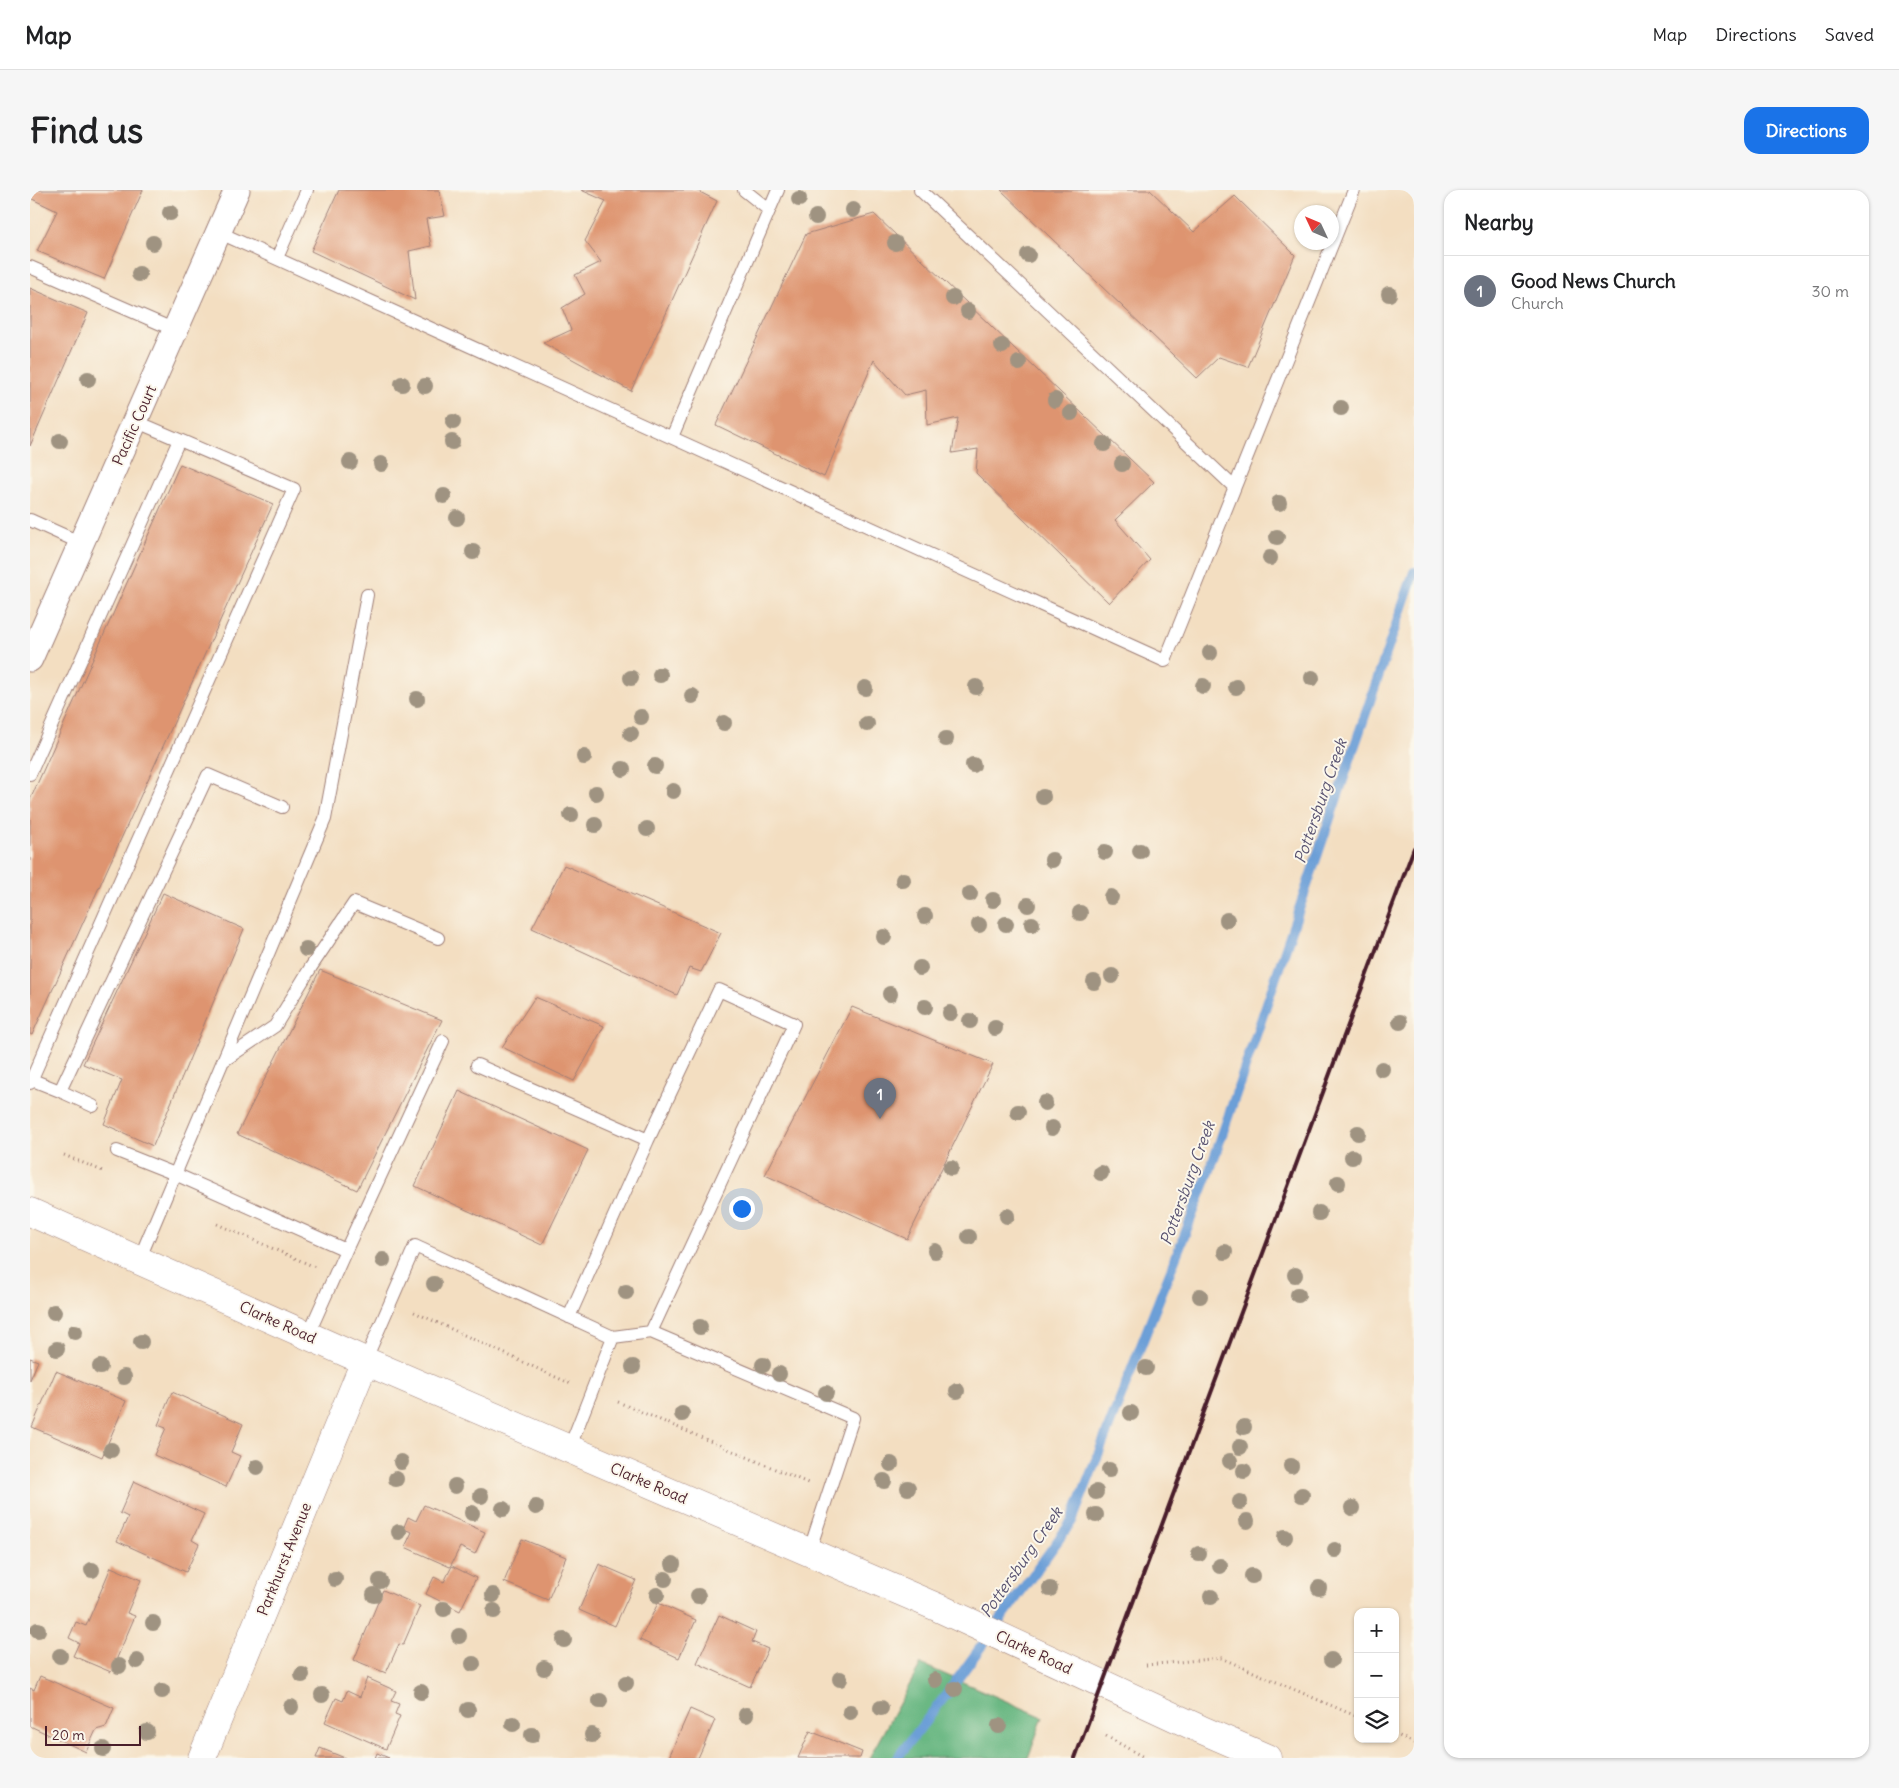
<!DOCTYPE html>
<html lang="en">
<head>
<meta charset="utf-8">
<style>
	:root { --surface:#fff; --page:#f6f6f6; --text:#202124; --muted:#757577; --line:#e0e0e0; --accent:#1a73e8 }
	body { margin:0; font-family:Delius,sans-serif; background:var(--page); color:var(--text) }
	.controls { position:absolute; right:15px; bottom:15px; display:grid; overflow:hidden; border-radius:10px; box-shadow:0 1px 4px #0004 }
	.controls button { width:45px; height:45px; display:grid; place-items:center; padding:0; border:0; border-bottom:1px solid var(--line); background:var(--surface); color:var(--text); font:25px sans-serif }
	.compass { position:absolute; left:1264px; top:15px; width:45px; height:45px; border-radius:50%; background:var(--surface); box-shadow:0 1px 4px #0004; rotate:314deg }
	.scale { position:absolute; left:15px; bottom:12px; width:96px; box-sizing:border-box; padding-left:5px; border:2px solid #4a1f2b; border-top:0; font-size:14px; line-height:18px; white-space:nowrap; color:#4a1f2b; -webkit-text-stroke:4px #fbf7ec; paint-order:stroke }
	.you { position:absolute; left:711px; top:1018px; width:18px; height:18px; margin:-12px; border:4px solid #fff; border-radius:50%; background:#1a73e8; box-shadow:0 0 0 8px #1a73e833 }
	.badge { display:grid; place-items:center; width:32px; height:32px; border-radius:50%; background:var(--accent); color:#fff; font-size:16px; font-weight:700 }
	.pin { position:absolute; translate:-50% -41px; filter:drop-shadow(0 1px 2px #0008) }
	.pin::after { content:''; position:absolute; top:26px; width:18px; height:15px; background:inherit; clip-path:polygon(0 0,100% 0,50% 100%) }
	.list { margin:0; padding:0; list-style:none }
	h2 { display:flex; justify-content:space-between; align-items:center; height:65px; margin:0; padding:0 20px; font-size:21px }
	h2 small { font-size:16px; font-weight:400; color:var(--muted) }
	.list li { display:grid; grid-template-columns:32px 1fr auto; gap:15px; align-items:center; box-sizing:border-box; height:70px; padding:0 20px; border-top:1px solid var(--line) }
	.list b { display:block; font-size:19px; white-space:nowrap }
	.list p { margin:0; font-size:16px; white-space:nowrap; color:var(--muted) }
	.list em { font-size:16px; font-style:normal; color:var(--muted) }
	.icon { flex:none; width:28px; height:28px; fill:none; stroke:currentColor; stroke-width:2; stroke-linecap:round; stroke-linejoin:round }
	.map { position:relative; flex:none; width:1384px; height:1568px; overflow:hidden; border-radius:15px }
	header { display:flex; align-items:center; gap:30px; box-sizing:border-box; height:70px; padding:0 25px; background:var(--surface); border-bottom:1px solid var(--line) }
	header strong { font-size:24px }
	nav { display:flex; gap:28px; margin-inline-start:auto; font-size:18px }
	.intro { display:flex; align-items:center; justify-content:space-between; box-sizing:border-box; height:120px; padding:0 30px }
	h1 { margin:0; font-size:35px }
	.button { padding:12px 22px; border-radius:15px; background:var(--accent); color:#fff; font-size:18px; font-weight:700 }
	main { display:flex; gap:30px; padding:0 30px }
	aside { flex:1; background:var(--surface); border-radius:15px; box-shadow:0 1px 4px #0004 }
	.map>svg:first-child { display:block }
	.forest { fill:#6ab883; stroke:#5a6c57 }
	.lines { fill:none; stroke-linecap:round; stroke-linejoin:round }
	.stream { stroke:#6c9fd7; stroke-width:10 }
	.building { fill:#de946f }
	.service-casing { stroke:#9e7e76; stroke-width:14 }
	.minor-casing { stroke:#9e7e76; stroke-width:27 }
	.tertiary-casing { stroke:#9e7e76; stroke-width:29 }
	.secondary-casing { stroke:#9e7e76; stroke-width:29 }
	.path { stroke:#9e7e76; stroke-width:3; stroke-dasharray:1 4; stroke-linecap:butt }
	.service { stroke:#fff; stroke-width:12 }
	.minor { stroke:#fff; stroke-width:25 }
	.tertiary { stroke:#fff; stroke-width:28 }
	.secondary { stroke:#fff; stroke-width:28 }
	.rail { stroke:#4a1f2b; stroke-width:4 }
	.tree { fill:#9f9381 }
	.labels { text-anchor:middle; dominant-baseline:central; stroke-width:4; stroke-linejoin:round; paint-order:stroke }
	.street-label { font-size:15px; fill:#4a1f2b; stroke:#fbf7ec }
	.water-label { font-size:16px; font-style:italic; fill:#585270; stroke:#fbf7ec }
</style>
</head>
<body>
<header>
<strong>Map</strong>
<nav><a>Map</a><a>Directions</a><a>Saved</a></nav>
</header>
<div class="intro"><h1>Find us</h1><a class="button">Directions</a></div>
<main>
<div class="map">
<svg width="1384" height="1568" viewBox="0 0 1384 1568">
	<rect width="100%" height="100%" fill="#fbf7ec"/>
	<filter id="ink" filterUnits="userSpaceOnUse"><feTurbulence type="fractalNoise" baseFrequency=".02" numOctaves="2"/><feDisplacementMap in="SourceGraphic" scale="10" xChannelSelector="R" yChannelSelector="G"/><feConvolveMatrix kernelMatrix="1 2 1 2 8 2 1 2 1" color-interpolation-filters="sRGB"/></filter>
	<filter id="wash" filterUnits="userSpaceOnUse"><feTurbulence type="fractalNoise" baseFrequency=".0096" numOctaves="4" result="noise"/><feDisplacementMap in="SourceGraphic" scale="20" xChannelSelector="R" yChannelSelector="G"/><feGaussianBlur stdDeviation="1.12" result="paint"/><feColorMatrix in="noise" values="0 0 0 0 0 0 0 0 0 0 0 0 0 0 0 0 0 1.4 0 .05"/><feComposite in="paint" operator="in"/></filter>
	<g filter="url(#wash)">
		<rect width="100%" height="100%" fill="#f3dec1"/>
		<path class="forest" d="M891,1474L1013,1527L998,1568H839Z"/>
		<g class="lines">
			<path class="stream" d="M867,1568L916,1505L1042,1331L1180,980L1384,382"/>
		</g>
		<g id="blocks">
			<path class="building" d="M0,0H113L74,89L7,61L27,21L0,8Z
				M309,0H409L415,26L396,29L401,56L379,61L385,110L281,61Z
				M551,0H666L687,11L601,201L513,153L541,140L532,118L555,104L545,85L571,72L555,51L576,11Z
				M971,0H1120L1164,42L1205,6L1265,65L1218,177L1189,167L1167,188Z
				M844,24L1124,292L1085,330L1120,370L1079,413L946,283L948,259L922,263L928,228L897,235L896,200L875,205L844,170L794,287L686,235L776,44Z
				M0,98L58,123L0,256Z
				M150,274L243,314L2,845L0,844V610Z
				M534,675L691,743L671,782L659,778L647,805L502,738Z
				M133,703L214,739L123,956L74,934L92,890L53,874Z
				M290,780L412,830L327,1000L207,944Z
				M505,807L574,836L544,891L472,857Z
				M822,817L963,874L877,1049L735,985Z
				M429,901L558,960L512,1055L385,996Z
				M0,1168L8,1171L0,1190Z
				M26,1181L96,1211L72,1267L2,1237Z
				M142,1202L213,1234L201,1262L210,1266L196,1297L124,1265L136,1238L128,1235Z
				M104,1291L174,1324L162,1350L169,1354L156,1382L87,1351L98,1327L90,1323Z
				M394,1315L455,1342L445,1364L430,1357L420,1377L375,1357L382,1342L373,1339L378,1327L386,1331Z
				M492,1349L536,1367L518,1410L474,1392Z
				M569,1374L606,1390L585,1436L549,1420Z
				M422,1376L446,1388L430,1421L396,1404L404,1387L414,1392Z
				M81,1377L111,1390L97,1423L105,1426L81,1482L43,1466L49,1453L39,1448L46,1432L56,1436Z
				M353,1400L390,1416L373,1455L369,1454L356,1483L324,1470Z
				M628,1413L666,1430L649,1468L610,1450Z
				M689,1425L726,1442L722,1452L738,1459L720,1497L667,1473Z
				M10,1486L84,1518L76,1537L66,1540L56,1562L0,1536V1498L4,1500Z
				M337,1488L366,1501L361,1511L369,1514L365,1524L370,1526L356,1559L295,1532L306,1508L313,1511L317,1501L330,1507Z
				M660,1519L685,1530L668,1568H640L639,1567Z
				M780,1541L832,1562L830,1568H768Z
				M290,1558L315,1568H286Z
				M347,1563L359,1568H345Z"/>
		</g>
	</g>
	<g filter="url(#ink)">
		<use href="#blocks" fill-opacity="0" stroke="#9e7e76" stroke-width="1"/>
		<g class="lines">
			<defs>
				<path id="service" d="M714,0L739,20
					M890,0L1204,297
					M188,42L1135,471L1324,0
					M247,68L277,0
					M0,77L145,140
					M642,247L748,0
					M0,330L51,353
					M0,584L149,250
					M193,871L245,836L281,777L324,713L408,748
					M447,875L618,950L539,1127
					M0,889L30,901L178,585L252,617
					M0,893L264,299L105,231
					M30,901L63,916
					M87,961L145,984L316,1060L278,1145
					M316,1060L413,851
					M109,1070L295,629L337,405
					M621,1142L823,1228L779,1362
					M583,1147L621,1142L764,834L689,800L618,950
					M335,1171L385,1056L583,1147L539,1259"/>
				<path id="minor" d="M0,469L207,0"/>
				<path id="tertiary" d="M172,1568L335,1171"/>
				<path id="secondary" d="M0,1022L335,1171L909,1418L1170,1539L1237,1568"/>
			</defs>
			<use href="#service" class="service-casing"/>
			<use href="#minor" class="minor-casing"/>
			<use href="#tertiary" class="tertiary-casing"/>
			<use href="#secondary" class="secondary-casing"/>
			<path class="path" d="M34,965L75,982
				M187,1034L285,1077
				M384,1122L541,1194
				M588,1212L778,1293
				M1116,1475L1191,1468L1328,1527
				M1365,1544L1384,1553
				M1076,1546L1115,1568"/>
			<use href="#service" class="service"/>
			<use href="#minor" class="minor"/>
			<use href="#tertiary" class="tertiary"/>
			<use href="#secondary" class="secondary"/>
			<path class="rail" d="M1045,1568L1384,658"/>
		</g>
		<g class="tree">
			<circle cx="769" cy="9" r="8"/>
			<circle cx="823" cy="20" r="8"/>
			<circle cx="140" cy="23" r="8"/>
			<circle cx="786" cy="27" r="8"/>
			<circle cx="123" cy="53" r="8"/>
			<circle cx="865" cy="53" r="8"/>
			<circle cx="998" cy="65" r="8"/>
			<circle cx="109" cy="84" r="8"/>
			<circle cx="1359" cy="104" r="8"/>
			<circle cx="923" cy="108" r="8"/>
			<circle cx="938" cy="121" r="8"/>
			<circle cx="972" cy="156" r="8"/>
			<circle cx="989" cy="173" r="8"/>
			<circle cx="58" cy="189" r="8"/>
			<circle cx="372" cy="194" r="8"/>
			<circle cx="395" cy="196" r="8"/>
			<circle cx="1025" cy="210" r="8"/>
			<circle cx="1311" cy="218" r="8"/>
			<circle cx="1041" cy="223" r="8"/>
			<circle cx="423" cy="232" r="8"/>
			<circle cx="30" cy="251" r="8"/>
			<circle cx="422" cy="252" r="8"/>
			<circle cx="1074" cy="254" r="8"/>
			<circle cx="320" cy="272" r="8"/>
			<circle cx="351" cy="274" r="8"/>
			<circle cx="1092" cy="274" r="8"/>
			<circle cx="414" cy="306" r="8"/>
			<circle cx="1249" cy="313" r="8"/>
			<circle cx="427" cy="328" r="8"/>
			<circle cx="1247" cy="347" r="8"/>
			<circle cx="443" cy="362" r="8"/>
			<circle cx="1240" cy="368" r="8"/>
			<circle cx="1180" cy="463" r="8"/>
			<circle cx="630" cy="485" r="8"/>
			<circle cx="601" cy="488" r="8"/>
			<circle cx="1282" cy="488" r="8"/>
			<circle cx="1173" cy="496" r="8"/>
			<circle cx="946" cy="497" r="8"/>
			<circle cx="1206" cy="497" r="8"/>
			<circle cx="835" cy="498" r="8"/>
			<circle cx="662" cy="506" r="8"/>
			<circle cx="387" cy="509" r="8"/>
			<circle cx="611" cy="527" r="8"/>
			<circle cx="694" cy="533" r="8"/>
			<circle cx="837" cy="534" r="8"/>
			<circle cx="601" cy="544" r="8"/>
			<circle cx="916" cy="549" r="8"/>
			<circle cx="554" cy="567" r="8"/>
			<circle cx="943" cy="575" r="8"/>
			<circle cx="625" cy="576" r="8"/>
			<circle cx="593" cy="579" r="8"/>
			<circle cx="643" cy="601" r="8"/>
			<circle cx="566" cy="603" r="8"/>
			<circle cx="1013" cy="607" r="8"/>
			<circle cx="541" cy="625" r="8"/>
			<circle cx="565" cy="635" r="8"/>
			<circle cx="617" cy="639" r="8"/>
			<circle cx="1110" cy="661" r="8"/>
			<circle cx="1075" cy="662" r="8"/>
			<circle cx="1022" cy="670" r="8"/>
			<circle cx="873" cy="690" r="8"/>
			<circle cx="940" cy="704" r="8"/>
			<circle cx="1081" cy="707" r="8"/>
			<circle cx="963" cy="710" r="8"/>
			<circle cx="998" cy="715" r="8"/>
			<circle cx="1050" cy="723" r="8"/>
			<circle cx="895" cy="726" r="8"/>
			<circle cx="1197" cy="730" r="8"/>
			<circle cx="976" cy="734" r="8"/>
			<circle cx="1002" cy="734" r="8"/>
			<circle cx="949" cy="735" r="8"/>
			<circle cx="854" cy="747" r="8"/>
			<circle cx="276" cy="759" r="8"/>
			<circle cx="890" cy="778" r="8"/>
			<circle cx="1082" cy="786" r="8"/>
			<circle cx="1064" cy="792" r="8"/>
			<circle cx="860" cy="804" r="8"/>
			<circle cx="895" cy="817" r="8"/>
			<circle cx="920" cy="823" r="8"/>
			<circle cx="940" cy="831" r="8"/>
			<circle cx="1370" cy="832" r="8"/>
			<circle cx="965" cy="838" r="8"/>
			<circle cx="1352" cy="879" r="8"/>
			<circle cx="1015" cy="913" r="8"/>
			<circle cx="988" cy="922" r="8"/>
			<circle cx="1022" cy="938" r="8"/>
			<circle cx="1328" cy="943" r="8"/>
			<circle cx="1322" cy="967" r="8"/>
			<circle cx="921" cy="978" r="8"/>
			<circle cx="1071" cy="983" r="8"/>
			<circle cx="1308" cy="993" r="8"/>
			<circle cx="1289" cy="1023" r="8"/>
			<circle cx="977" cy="1026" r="8"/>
			<circle cx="939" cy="1047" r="8"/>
			<circle cx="905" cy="1061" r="8"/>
			<circle cx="1195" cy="1062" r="8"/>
			<circle cx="353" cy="1070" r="8"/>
			<circle cx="1265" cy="1085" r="8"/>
			<circle cx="404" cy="1094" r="8"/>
			<circle cx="596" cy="1102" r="8"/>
			<circle cx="1268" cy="1105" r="8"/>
			<circle cx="1170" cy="1106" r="8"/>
			<circle cx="24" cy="1122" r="8"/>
			<circle cx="670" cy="1137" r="8"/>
			<circle cx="45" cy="1142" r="8"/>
			<circle cx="111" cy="1152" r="8"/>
			<circle cx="27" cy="1159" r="8"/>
			<circle cx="733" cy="1175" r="8"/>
			<circle cx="70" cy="1177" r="8"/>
			<circle cx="603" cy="1177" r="8"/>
			<circle cx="1116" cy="1178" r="8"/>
			<circle cx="749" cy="1184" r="8"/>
			<circle cx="94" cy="1187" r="8"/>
			<circle cx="927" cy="1201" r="8"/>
			<circle cx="796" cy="1203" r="8"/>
			<circle cx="1101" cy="1223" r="8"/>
			<circle cx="652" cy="1224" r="8"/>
			<circle cx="1214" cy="1237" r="8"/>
			<circle cx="1210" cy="1257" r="8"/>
			<circle cx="81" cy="1260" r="8"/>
			<circle cx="1200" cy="1271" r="8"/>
			<circle cx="371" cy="1272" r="8"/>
			<circle cx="861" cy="1274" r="8"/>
			<circle cx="1261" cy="1276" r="8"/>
			<circle cx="227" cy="1277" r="8"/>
			<circle cx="1079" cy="1280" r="8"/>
			<circle cx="1214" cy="1281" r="8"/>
			<circle cx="366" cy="1289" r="8"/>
			<circle cx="854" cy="1291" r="8"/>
			<circle cx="425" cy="1296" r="8"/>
			<circle cx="878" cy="1298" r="8"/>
			<circle cx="1066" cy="1302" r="8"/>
			<circle cx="1272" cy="1305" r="8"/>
			<circle cx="451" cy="1306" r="8"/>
			<circle cx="1210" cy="1312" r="8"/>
			<circle cx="506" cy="1317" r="8"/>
			<circle cx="1322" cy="1318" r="8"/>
			<circle cx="473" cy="1319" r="8"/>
			<circle cx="442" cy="1323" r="8"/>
			<circle cx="1066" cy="1325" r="8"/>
			<circle cx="1217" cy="1331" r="8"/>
			<circle cx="369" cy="1342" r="8"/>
			<circle cx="1255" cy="1347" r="8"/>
			<circle cx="1305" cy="1360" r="8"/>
			<circle cx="1169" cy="1364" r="8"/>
			<circle cx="643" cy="1374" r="8"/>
			<circle cx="1190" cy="1376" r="8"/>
			<circle cx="62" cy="1380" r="8"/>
			<circle cx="1222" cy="1386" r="8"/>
			<circle cx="305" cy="1389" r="8"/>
			<circle cx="635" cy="1389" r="8"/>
			<circle cx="350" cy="1391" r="8"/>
			<circle cx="1289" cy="1398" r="8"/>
			<circle cx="1020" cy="1399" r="8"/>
			<circle cx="344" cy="1405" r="8"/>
			<circle cx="463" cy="1405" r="8"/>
			<circle cx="627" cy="1405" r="8"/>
			<circle cx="668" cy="1406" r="8"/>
			<circle cx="1181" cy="1407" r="8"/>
			<circle cx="414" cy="1419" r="8"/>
			<circle cx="464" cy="1421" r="8"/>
			<circle cx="123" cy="1433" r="8"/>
			<circle cx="8" cy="1440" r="8"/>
			<circle cx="429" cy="1446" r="8"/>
			<circle cx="534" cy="1450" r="8"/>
			<circle cx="30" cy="1466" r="8"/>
			<circle cx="1301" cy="1470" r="8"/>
			<circle cx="107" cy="1471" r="8"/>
			<circle cx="443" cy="1474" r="8"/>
			<circle cx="89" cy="1476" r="8"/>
			<circle cx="514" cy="1478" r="8"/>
			<circle cx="272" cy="1485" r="8"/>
			<circle cx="810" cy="1489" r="8"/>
			<circle cx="905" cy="1490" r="8"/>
			<circle cx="596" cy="1493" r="8"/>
			<circle cx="925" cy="1499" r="8"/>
			<circle cx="132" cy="1501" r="8"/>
			<circle cx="391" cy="1502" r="8"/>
			<circle cx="292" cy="1505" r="8"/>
			<circle cx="570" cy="1511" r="8"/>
			<circle cx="261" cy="1517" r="8"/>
			<circle cx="851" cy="1518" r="8"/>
			<circle cx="438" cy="1520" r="8"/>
			<circle cx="820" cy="1522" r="8"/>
			<circle cx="716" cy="1525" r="8"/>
			<circle cx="483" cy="1534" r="8"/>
			<circle cx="969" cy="1536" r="8"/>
			<circle cx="117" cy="1542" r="8"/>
			<circle cx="502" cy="1545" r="8"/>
			<circle cx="562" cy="1545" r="8"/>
			<circle cx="73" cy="1559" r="8"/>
		</g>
	</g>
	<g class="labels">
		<g class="street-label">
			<text transform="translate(104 235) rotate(-66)">Pacific Court</text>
			<text transform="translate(248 1132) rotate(24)">Clarke Road</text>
			<text transform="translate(619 1293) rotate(23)">Clarke Road</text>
			<text transform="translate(254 1369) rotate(-68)">Parkhurst Avenue</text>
			<text transform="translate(1004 1462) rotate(25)">Clarke Road</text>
		</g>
		<g class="water-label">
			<text transform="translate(1290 611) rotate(-71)">Pottersburg Creek</text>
			<text transform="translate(1157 993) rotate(-70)">Pottersburg Creek</text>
			<text transform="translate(991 1372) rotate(-55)">Pottersburg Creek</text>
		</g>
	</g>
</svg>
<div class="controls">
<button>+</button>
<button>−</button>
<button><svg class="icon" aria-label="layers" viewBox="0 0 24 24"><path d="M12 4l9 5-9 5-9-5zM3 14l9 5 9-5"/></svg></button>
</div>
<svg class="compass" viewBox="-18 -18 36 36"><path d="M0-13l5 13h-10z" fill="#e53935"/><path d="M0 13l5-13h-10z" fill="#757577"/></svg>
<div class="scale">20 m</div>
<div class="you"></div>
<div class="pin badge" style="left:850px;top:929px;background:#6b7280">1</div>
</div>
<aside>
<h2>Nearby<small></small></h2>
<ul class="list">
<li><span class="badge" style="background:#6b7280">1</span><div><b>Good News Church</b><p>Church</p></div><em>30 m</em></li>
</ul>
</aside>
</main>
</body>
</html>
